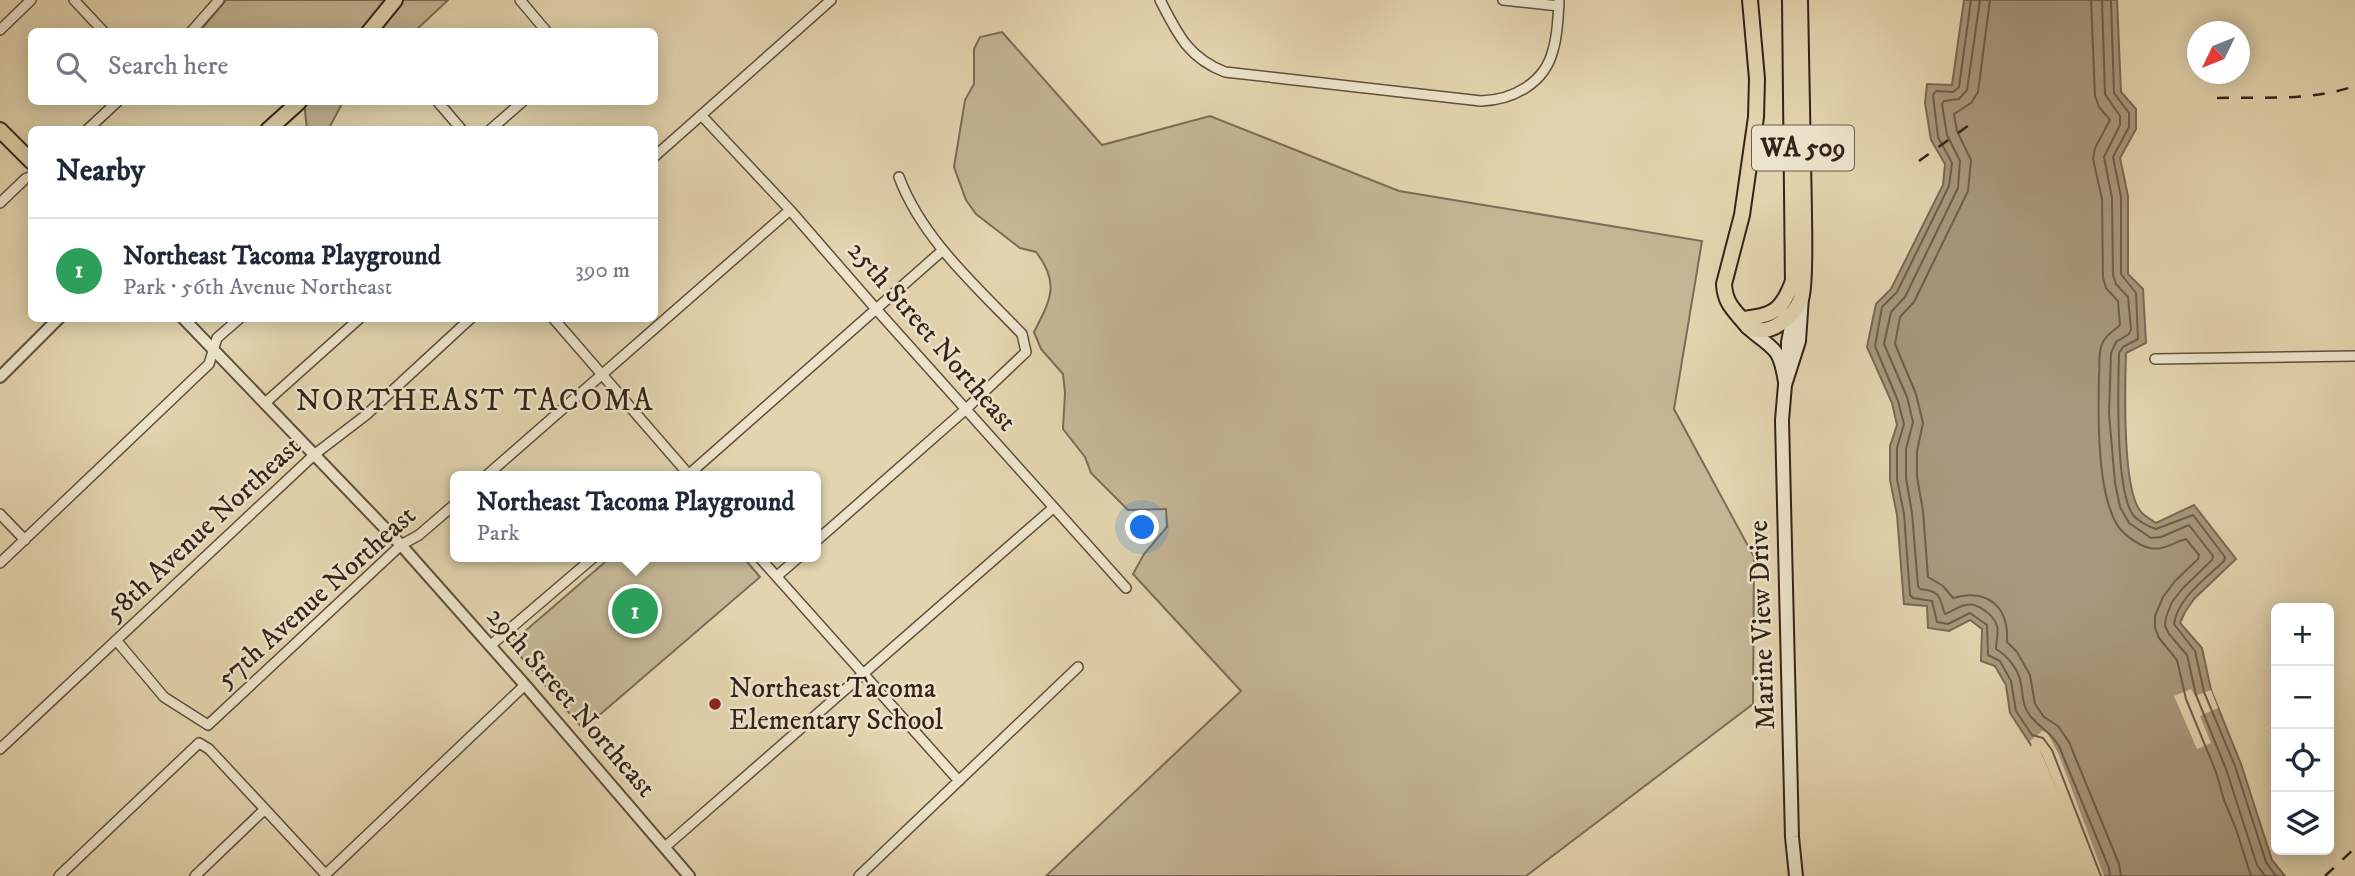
<!DOCTYPE html>
<html lang="en">
<head>
<meta charset="utf-8">
<style>
	:root { --surface:#fff; --page:#f2f2f3; --text:#1f2937; --muted:#747a83; --line:#e0e1e3; --accent:#8f2418 }
	body { margin:0; font-family:"IM FELL DW Pica",serif; background:var(--page); color:var(--text) }
	.controls { position:absolute; right:21px; bottom:21px; display:grid; overflow:hidden; border-radius:10px; box-shadow:0 4px 18px #0003 }
	.controls button { width:63px; height:63px; display:grid; place-items:center; padding:0; border:0; border-bottom:2px solid var(--line); background:var(--surface); color:var(--text); font:35px sans-serif }
	.compass { position:absolute; left:2187px; top:21px; width:63px; height:63px; border-radius:50%; background:var(--surface); box-shadow:0 4px 18px #0003; rotate:227deg }
	.you { position:absolute; left:1143px; top:528px; width:24px; height:24px; margin:-18px; border:5px solid #fff; border-radius:50%; background:#1a73e8; box-shadow:0 0 0 10px #1a73e833 }
	.badge { display:grid; place-items:center; width:46px; height:46px; border-radius:50%; background:var(--accent); color:#fff; font-size:23px; font-weight:700 }
	.pin { position:absolute; translate:-50% -50%; border:4px solid #fff; box-shadow:0 2px 7px #0006 }
	.popup { position:absolute; left:450px; top:471px; width:371px; height:91px; box-sizing:border-box; display:grid; place-content:center; border-radius:10px; background:var(--surface); filter:drop-shadow(0 2px 5px #0005); font-size:23px; white-space:nowrap; color:var(--muted) }
	.popup b { font-size:26px; color:var(--text) }
	.popup::after { content:''; position:absolute; left:50%; top:100%; margin-left:-14px; border:14px solid transparent; border-top-color:var(--surface) }
	.list { margin:0; padding:0; list-style:none }
	h2 { display:flex; justify-content:space-between; align-items:center; height:91px; margin:0; padding:0 28px; font-size:30px }
	h2 small { font-size:23px; font-weight:400; color:var(--muted) }
	.list li { display:grid; grid-template-columns:46px 1fr auto; gap:21px; align-items:center; box-sizing:border-box; height:105px; padding:0 28px; border-top:2px solid var(--line) }
	.list b { display:block; font-size:26px; white-space:nowrap }
	.list p { margin:0; font-size:23px; white-space:nowrap; color:var(--muted) }
	.list em { font-size:23px; font-style:normal; color:var(--muted) }
	.icon { flex:none; width:38px; height:38px; fill:none; stroke:currentColor; stroke-width:2; stroke-linecap:round; stroke-linejoin:round }
	.map { position:relative; flex:none; width:2355px; height:876px; overflow:hidden }
	.search { position:absolute; background:var(--surface); box-shadow:0 4px 18px #0003; left:28px; top:28px; width:630px; height:77px; display:flex; align-items:center; gap:18px; box-sizing:border-box; padding:0 24px; border-radius:10px; color:var(--muted); font-size:26px }
	.panel { position:absolute; background:var(--surface); box-shadow:0 4px 18px #0003; left:28px; top:126px; width:630px; height:196px; border-radius:10px }
	.map>svg:first-child { display:block }
	.green { fill:#c4b695; stroke:#7c6c57; stroke-width:2 }
	.water { fill:#a7987b; stroke:#796954; stroke-width:2 }
	.pier { fill:#e2d4ae }
	.lines { fill:none; stroke-linecap:round; stroke-linejoin:round }
	.shore { stroke:#6e5e4a; stroke-width:2 }
	.minor-casing { stroke:#604f3e; stroke-width:12 }
	.tertiary-casing { stroke:#604f3e; stroke-width:14 }
	.secondary-casing { stroke:#342319; stroke-width:16 }
	.primary-casing { stroke:#342319; stroke-width:18 }
	.minor { stroke:#ece3ca; stroke-width:9 }
	.tertiary { stroke:#ece3ca; stroke-width:10 }
	.secondary { stroke:#ece3ca; stroke-width:12 }
	.primary { stroke:#e2d4ae; stroke-width:14 }
	.rail { stroke:#342319; stroke-width:2.5; stroke-dasharray:12 12; stroke-linecap:butt }
	.poi-dot { fill:#8f2418; stroke:#ece3ca; stroke-width:2.5 }
	.labels { text-anchor:middle; dominant-baseline:central; stroke-width:5; stroke-linejoin:round; paint-order:stroke }
	.shield { fill:#ece3ca; stroke:#6b5d4e; stroke-width:2 }
	.shield-label { font-size:26px; font-weight:bold; fill:#342319 }
	.street-label { font-size:28px; fill:#342319; stroke:#ece3ca }
	.poi-label { font-size:28px; fill:#342319; stroke:#ece3ca; text-anchor:start }
	.neighbourhood-label { font-size:30px; letter-spacing:2px; fill:#342319; stroke:#ece3ca }
</style>
</head>
<body>
<div class="map">
<svg width="2355" height="876" viewBox="0 0 2355 876">
	<rect width="100%" height="100%" fill="#e2d4ae"/>
	<filter id="stains"><feTurbulence type="fractalNoise" baseFrequency=".00286" numOctaves="4"/><feColorMatrix values="0 0 0 0 .2 0 0 0 0 .09 0 0 0 0 .02 0 0 0 .5 -.17"/></filter>
	<radialGradient id="worn" r=".72"><stop offset=".6" stop-color="#630" stop-opacity="0"/><stop offset="1" stop-color="#630" stop-opacity=".3"/></radialGradient>
	<path class="green" d="M226,0H448L415,31L199,32Z
		M1002,32L1102,145L1210,116L1399,191L1702,241L1674,409L1754,557L1753,704L1526,876H1046L1241,691L1133,574L1144,554L1167,527L1166,509L1128,510L1091,473L1085,457L1063,429L1065,393L1063,374L1041,349L1034,332C1051,299 1060,283 1036,252L1020,248L976,214L966,200L954,167L965,100L974,84V49L980,37Z
		M304,102H343L328,130L307,129Z
		M611,557H743L760,577L583,729L510,644Z"/>
	<path class="water" d="M1964,0H2117L2121,92L2136,109V129L2120,158L2128,196V274L2143,289L2146,343L2126,353C2125,386 2122,483 2139,509C2142,515 2150,519 2156,523L2194,505L2236,559L2194,599L2185,612L2180,623L2202,648L2211,690L2241,764L2272,860L2285,876H2095L2038,743L2031,745L2010,713L2006,685L1995,666L1981,661L1982,629L1970,620L1949,631L1928,628L1927,606L1904,604L1897,515L1890,480V446L1897,425L1892,403L1867,347L1876,304L1891,289L1943,185L1945,164L1931,140L1925,103L1927,84L1952,85Z"/>
	<path class="pier" d="M2191,689L2195,696L2211,690L2218,708L2200,716L2211,743L2197,749L2174,696Z
		M2042,731L2047,732L2059,755L2104,876H2092L2042,754L2038,747L2032,746L2030,741Z"/>
	<g class="lines">
		<path class="shore" d="M1971,0L1959,87L1953,92L1936,91L1933,95L1938,137L1952,163L1949,186L1897,292L1882,307L1875,346L1898,401L1904,424L1897,448V479L1904,514L1910,595L1913,598L1932,601L1937,622L1948,624L1970,613L1987,625L1988,655L2000,661L2011,681L2016,711L2032,735L2043,738L2052,750L2101,876
			M1980,0L1967,90L1959,99L1944,101L1942,104L1947,135L1960,161L1958,188L1905,297L1891,312L1884,344L1907,397L1913,422L1906,449V478L1912,513L1918,586L1920,589C1942,591 1939,598 1945,614C1952,612 1958,606 1966,605C1977,602 1994,615 1997,626C1999,633 1996,641 1996,649C2008,656 2019,670 2021,684C2023,693 2022,703 2027,711C2037,728 2049,729 2059,746L2109,868L2110,876
			M1990,0L1978,92L1971,103L1954,114L1957,131L1971,160L1968,191L1914,302L1900,317L1895,344L1916,394L1923,423L1917,451V477L1923,511L1928,577L1943,586L1953,598C1987,588 2009,606 2007,642L2017,652L2030,675L2035,704L2044,717L2058,726L2069,742L2119,864L2121,876
			M2091,0L2095,96L2099,107L2110,120L2095,148L2093,159L2102,199L2103,278L2106,288L2118,301L2120,325C2114,331 2106,334 2102,344C2098,353 2100,365 2099,376C2098,415 2097,489 2116,523C2122,534 2139,546 2150,548C2163,551 2174,542 2186,539L2199,555L2198,559L2175,581L2163,597L2155,616V628L2159,638L2177,660L2186,699L2216,772L2224,800L2236,829L2251,876
			M2102,0L2105,94L2120,116V125L2104,157L2112,198L2113,275L2116,284L2128,297L2131,329L2129,334L2116,342L2111,353L2109,413L2115,483L2120,507L2129,523L2151,538L2161,537L2189,525L2213,556L2212,560L2183,588L2172,602L2166,617L2165,626L2169,634L2187,655L2196,695L2226,769L2257,865L2265,876
			M2111,0L2114,93L2129,113V127L2113,157L2121,197V274L2136,293L2138,339L2123,347L2119,353C2118,387 2115,489 2133,515C2138,521 2149,527 2156,529L2193,515L2225,557L2224,561C2205,579 2178,598 2174,624L2195,651L2204,692L2235,766L2266,862L2276,876"/>
		<defs>
			<path id="minor" d="M74,0L104,32
				M520,0L547,32
				M1160,0C1177,33 1188,58 1225,72L1481,101C1513,100 1545,83 1553,50C1558,34 1558,16 1559,0
				M1503,0L1559,6
				M0,30L31,0
				M191,32L219,0
				M438,102L462,130
				M702,116L790,210L876,309L1126,588
				M87,130L117,102
				M490,130L522,102
				M654,157L831,0
				M0,203L25,179L32,176
				M553,318L690,476
				M2155,359L2355,356
				M265,403L360,318
				M486,476L790,210
				M687,476L943,250
				M0,514L25,540
				M815,542L965,410L1026,352L1022,334C977,287 922,239 899,177
				M759,557L959,781
				M0,563L209,364L217,338L240,318
				M777,576L799,557
				M116,640L164,697L208,725L401,545L419,535L455,504
				M491,645L594,557
				M0,749L315,454L366,415L471,318
				M665,847L1053,508
				M326,874L525,685
				M59,876L199,743L209,749L327,876
				M195,876L265,809
				M859,876L1078,667"/>
			<path id="tertiary" d="M183,318L401,545L525,685L689,876
				M0,377L59,318"/>
			<path id="secondary" d="M1748,328C1774,351 1779,345 1785,382
				M1788,360V342L1794,312
				M1796,876L1792,837L1782,420L1785,385L1799,341L1802,297"/>
			<path id="primary" d="M1750,0L1757,79L1756,117L1742,215L1724,284C1725,302 1732,308 1743,321C1746,324 1746,326 1750,328C1771,337 1794,316 1801,299C1806,285 1804,230 1804,214C1802,142 1801,71 1800,0
				M1790,0L1793,286
				M369,32L395,0
				M0,130L32,162
				M268,130L299,102
				M1742,319C1773,316 1782,311 1793,281"/>
		</defs>
		<use href="#minor" class="minor-casing"/>
		<use href="#tertiary" class="tertiary-casing"/>
		<use href="#secondary" class="secondary-casing"/>
		<use href="#primary" class="primary-casing"/>
		<use href="#minor" class="minor"/>
		<use href="#tertiary" class="tertiary"/>
		<use href="#secondary" class="secondary"/>
		<use href="#primary" class="primary"/>
		<path class="rail" d="M2217,98C2263,97 2311,101 2355,86
			M1919,161L1972,123
			M2325,876L2355,848"/>
	</g>
	<circle class="poi-dot" cx="715" cy="704" r="7"/>
	<g class="labels">
		<rect class="shield" x="1752" y="125.5" width="102" height="45" rx="5"/>
		<g class="shield-label">
			<text x="1803" y="148">WA 509</text>
		</g>
		<g class="street-label">
			<text transform="translate(932 336) rotate(49)">25th Street Northeast</text>
			<text transform="translate(203 529) rotate(-43)">58th Avenue Northeast</text>
			<text transform="translate(316 597) rotate(-42)">57th Avenue Northeast</text>
			<text transform="translate(1762 625) rotate(-92)">Marine View Drive</text>
			<text transform="translate(571 702) rotate(49)">29th Street Northeast</text>
		</g>
		<g class="poi-label">
			<text x="729" y="688">Northeast Tacoma<tspan x="729" dy="32">Elementary School</tspan></text>
		</g>
		<g class="neighbourhood-label">
			<text x="475" y="401">NORTHEAST TACOMA</text>
		</g>
	</g>
	<rect width="100%" height="100%" filter="url(#stains)"/>
	<rect width="100%" height="100%" fill="url(#worn)"/>
</svg>
<div class="controls">
<button>+</button>
<button>−</button>
<button><svg class="icon" aria-label="locate" viewBox="0 0 24 24"><circle cx="12" cy="12" r="6"/><path d="M12 2v4M12 18v4M2 12h4M18 12h4"/></svg></button>
<button><svg class="icon" aria-label="layers" viewBox="0 0 24 24"><path d="M12 4l9 5-9 5-9-5zM3 14l9 5 9-5"/></svg></button>
</div>
<svg class="compass" viewBox="-18 -18 36 36"><path d="M0-13l5 13h-10z" fill="#e53935"/><path d="M0 13l5-13h-10z" fill="#747a83"/></svg>
<div class="you"></div>
<div class="pin badge" style="left:635px;top:611px;background:#2e9e5b">1</div>
<div class="popup"><b>Northeast Tacoma Playground</b>Park</div>
<div class="search"><svg class="icon" aria-label="search" viewBox="0 0 24 24"><circle cx="10" cy="10" r="6"/><path d="M15 15l6 6"/></svg>Search here</div>
<section class="panel">
<h2>Nearby<small></small></h2>
<ul class="list">
<li><span class="badge" style="background:#2e9e5b">1</span><div><b>Northeast Tacoma Playground</b><p>Park · 56th Avenue Northeast</p></div><em>390 m</em></li>
</ul>
</section>
</div>
</body>
</html>
